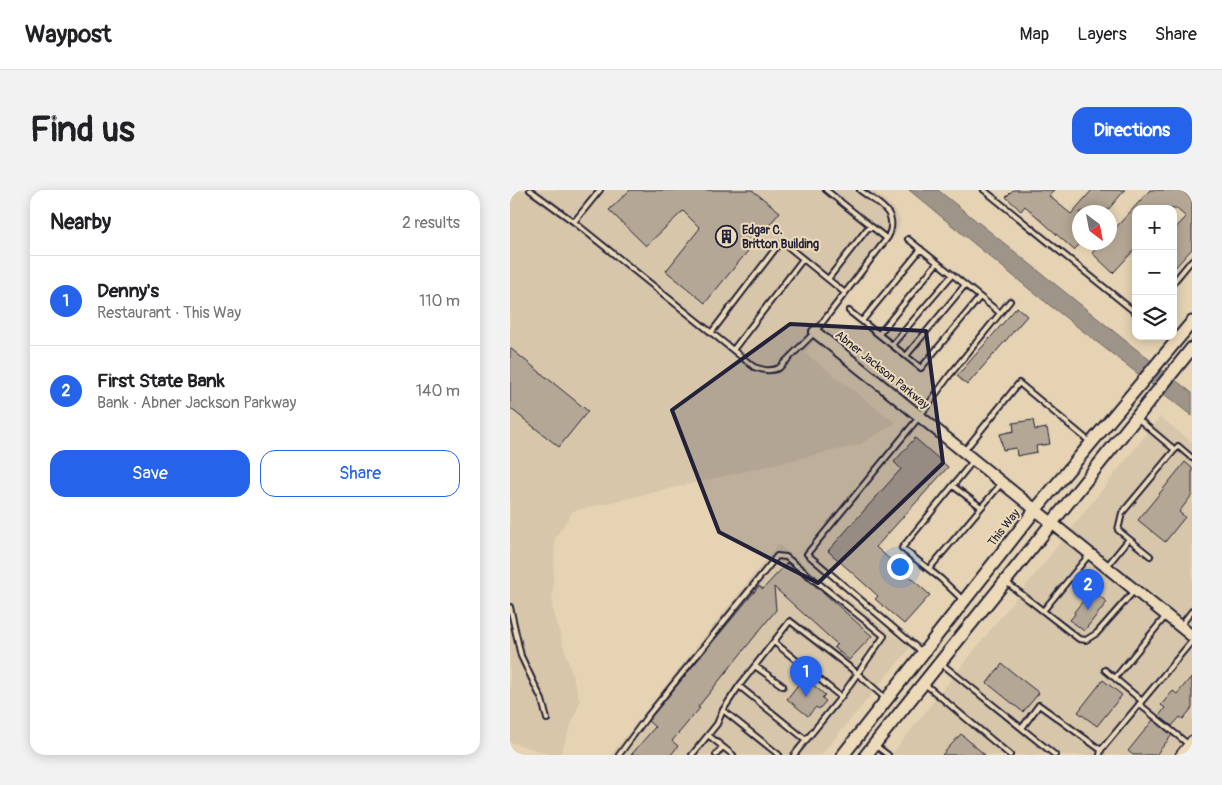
<!DOCTYPE html>
<html lang="en">
<head>
<meta charset="utf-8">
<style>
	:root { --surface:#fff; --page:#f2f2f2; --text:#202124; --muted:#757577; --line:#e0e0e0; --accent:#2563eb }
	body { margin:0; font-family:Pangolin,sans-serif; background:var(--page); color:var(--text) }
	.controls { position:absolute; right:15px; top:15px; display:grid; overflow:hidden; border-radius:10px; box-shadow:0 2px 12px #0003 }
	.controls button { width:45px; height:45px; display:grid; place-items:center; padding:0; border:0; border-bottom:1px solid var(--line); background:var(--surface); color:var(--text); font:25px sans-serif }
	.compass { position:absolute; left:562px; top:15px; width:45px; height:45px; border-radius:50%; background:var(--surface); box-shadow:0 2px 12px #0003; rotate:148deg }
	.you { position:absolute; left:389px; top:376px; width:18px; height:18px; margin:-12px; border:4px solid #fff; border-radius:50%; background:#1a73e8; box-shadow:0 0 0 8px #1a73e833 }
	.badge { display:grid; place-items:center; width:32px; height:32px; border-radius:50%; background:var(--accent); color:#fff; font-size:16px; font-weight:700 }
	.pin { position:absolute; translate:-50% -41px; filter:drop-shadow(0 1px 2px #0008) }
	.pin::after { content:''; position:absolute; top:26px; width:18px; height:15px; background:inherit; clip-path:polygon(0 0,100% 0,50% 100%) }
	.list { margin:0; padding:0; list-style:none }
	h2 { display:flex; justify-content:space-between; align-items:center; height:65px; margin:0; padding:0 20px; font-size:21px }
	h2 small { font-size:16px; font-weight:400; color:var(--muted) }
	.list li { display:grid; grid-template-columns:32px 1fr auto; gap:15px; align-items:center; box-sizing:border-box; height:90px; padding:0 20px; border-top:1px solid var(--line) }
	.list b { display:block; font-size:19px; white-space:nowrap }
	.list p { margin:0; font-size:16px; white-space:nowrap; color:var(--muted) }
	.list em { font-size:16px; font-style:normal; color:var(--muted) }
	.actions { display:flex; gap:10px; padding:15px 20px }
	.actions a { flex:1; padding:11px 0; border:1px solid var(--accent); border-radius:15px; text-align:center; font-size:18px; color:var(--accent) }
	.actions .main { background:var(--accent); color:#fff }
	.icon { flex:none; width:28px; height:28px; fill:none; stroke:currentColor; stroke-width:2; stroke-linecap:round; stroke-linejoin:round }
	.map { position:relative; flex:none; width:682px; height:565px; overflow:hidden; border-radius:15px }
	header { display:flex; align-items:center; gap:30px; box-sizing:border-box; height:70px; padding:0 25px; background:var(--surface); border-bottom:1px solid var(--line) }
	header strong { font-size:24px }
	nav { display:flex; gap:28px; margin-inline-start:auto; font-size:18px }
	.intro { display:flex; align-items:center; justify-content:space-between; box-sizing:border-box; height:120px; padding:0 30px }
	h1 { margin:0; font-size:35px }
	.button { padding:12px 22px; border-radius:15px; background:var(--accent); color:#fff; font-size:18px; font-weight:700 }
	main { display:flex; gap:30px; padding:0 30px }
	aside { flex:1; background:var(--surface); border-radius:15px; box-shadow:0 2px 12px #0003 }
	.map>svg:first-child { display:block }
	.built { fill:#d7c6aa }
	.water { fill:#9f9488; stroke:#6d6669 }
	.building { fill:#b5a795; stroke:#22223b }
	.lines { fill:none; stroke-linecap:round; stroke-linejoin:round }
	.service-casing { stroke:#22223b; stroke-width:8 }
	.minor-casing { stroke:#22223b; stroke-width:11 }
	.tertiary-casing { stroke:#22223b; stroke-width:14 }
	.secondary-casing { stroke:#22223b; stroke-width:15 }
	.service { stroke:#eddab8; stroke-width:4 }
	.minor { stroke:#eddab8; stroke-width:8 }
	.tertiary { stroke:#eddab8; stroke-width:10 }
	.secondary { stroke:#eddab8; stroke-width:11 }
	.marked { fill:#22223b; fill-opacity:0.2; stroke:#22223b; stroke-width:4; stroke-linejoin:round }
	.labels { text-anchor:middle; dominant-baseline:central; stroke-width:4; stroke-linejoin:round; paint-order:stroke }
	.poi-label { font-size:12px; font-weight:bold; fill:#22223b; stroke:#eddab8; text-anchor:start }
	.street-label { font-size:12px; fill:#22223b; stroke:#eddab8 }
</style>
</head>
<body>
<header>
<strong>Waypost</strong>
<nav><a>Map</a><a>Layers</a><a>Share</a></nav>
</header>
<div class="intro"><h1>Find us</h1><a class="button">Directions</a></div>
<main>
<aside>
<h2>Nearby<small>2 results</small></h2>
<ul class="list">
<li><span class="badge">1</span><div><b>Denny's</b><p>Restaurant · This Way</p></div><em>110 m</em></li>
<li><span class="badge">2</span><div><b>First State Bank</b><p>Bank · Abner Jackson Parkway</p></div><em>140 m</em></li>
</ul>
<div class="actions"><a class="main">Save</a><a>Share</a></div>
</aside>
<div class="map">
<svg width="682" height="565" viewBox="0 0 682 565">
	<rect width="100%" height="100%" fill="#e5d3b3"/>
	<filter id="ink" filterUnits="userSpaceOnUse"><feTurbulence type="fractalNoise" baseFrequency=".02" numOctaves="2"/><feDisplacementMap in="SourceGraphic" scale="10" xChannelSelector="R" yChannelSelector="G"/><feConvolveMatrix kernelMatrix="1 2 1 2 8 2 1 2 1" color-interpolation-filters="sRGB"/></filter>
	<g filter="url(#ink)">
		<path class="built" d="M0,0H362L383,17L391,30L387,42L295,163L386,233L349,255L63,321L45,348L42,417L70,511L50,565H42L0,552Z
			M650,227L682,252V565H381Z
			M268,354L400,458L311,565H101Z"/>
		<path class="water" d="M399,0H428L617,152L682,203V226L524,103Z"/>
		<path class="building" d="M120,0H242L270,22L195,113L156,81L190,38L173,21L136,56L99,20Z
			M503,0H544L539,6L561,24L582,0H615L596,22H570V54L564,60L515,16L511,21L496,7Z
			M640,0H672L682,9V59L663,80V41L676,27L667,19H626V58L603,83L582,63L592,52H600V44Z
			M507,117L517,126L457,195L447,186Z
			M0,158L78,221L49,257L0,218Z
			M523,230L525,240L537,238L540,254L526,256L527,262L507,266L506,258L493,260L490,244L504,241L503,233Z
			M405,248L438,277L366,357L420,405L394,434L365,409L368,406L318,361L391,279L384,272Z
			M675,272L682,278V305L669,322L675,327L655,352L628,330Z
			M277,373L314,403L362,446L339,470L324,457L327,454L264,397L266,420L188,517L190,518L162,551L168,556L161,565H121L145,537L138,531L192,465L249,396L253,399Z
			M583,401L597,412L574,441L560,430L565,424L564,422L577,406L578,407Z
			M492,474L529,503L513,522L477,493Z
			M682,486V518L673,529L670,527L662,536L649,526L655,518L651,515L663,501L667,504Z
			M294,487L315,505L312,508L316,511L309,519L306,517L298,526L277,509Z
			M593,490L612,505L587,536L568,522Z
			M643,530L662,545L646,565H623L618,561Z
			M451,544L475,565H432Z"/>
		<g class="lines">
			<defs>
				<path id="service" d="M20,0L64,32L244,177C253,180 259,182 269,178L305,142L378,47C390,22 368,14 350,0
					M316,0L362,37
					M474,0L626,123
					M64,32L90,0
					M398,49L490,123
					M318,89L357,39L362,37L376,48
					M663,93L682,70
					M339,121L411,178L470,107
					M352,131L411,59
					M201,143L269,54L276,55L335,103
					M369,144L427,73
					M382,155L442,85
					M223,160L293,69
					M396,166L455,95
					M627,228L665,260
					M455,260L509,193L580,252
					M443,296L471,317
					M640,366L608,340L612,323L668,256L682,268
					M597,376L619,349
					M419,379L491,294
					M496,392L569,449L576,450L587,443L624,401
					M453,410L431,389L392,358L463,271
					M0,417L11,466L32,510L37,529
					M533,421L579,365
					M671,435L682,421
					M264,452L331,507
					M412,462L297,364L410,226L439,186L500,111
					M432,474L545,565
					M245,476L273,496
					M595,480L632,511
					M605,488L655,427
					M416,495L500,565
					M229,496L296,550
					M629,514L678,554
					M213,520L269,565
					M512,538L529,515L591,560
					M198,545L223,565
					M366,556L378,565
					M109,565L136,528L267,366L276,367L374,446L331,507L284,565
					M182,565L207,534L213,520L229,496L280,431L347,483L375,508
					M206,565L212,557
					M590,565L591,560L682,451"/>
				<path id="minor" d="M670,565L682,550"/>
				<path id="tertiary" d="M305,142L682,446"/>
				<path id="secondary" d="M333,565L526,319L682,132
					M356,565L682,158"/>
			</defs>
			<use href="#service" class="service-casing"/>
			<use href="#minor" class="minor-casing"/>
			<use href="#tertiary" class="tertiary-casing"/>
			<use href="#secondary" class="secondary-casing"/>
			<use href="#service" class="service"/>
			<use href="#minor" class="minor"/>
			<use href="#tertiary" class="tertiary"/>
			<use href="#secondary" class="secondary"/>
		</g>
	</g>
	<path class="marked" d="M280,134L416,141L433,273L308,393L209,342L162,220Z"/>
	<defs>
		<symbol id="building-ring" viewBox="-11 -11 22 22"><circle r="9.5" fill="#eddab8" stroke="#22223b" stroke-width="1.5"/><path d="M-4-6H4V6H1V3H-1V6H-4ZM-2.5-4.3h1.7v1.8h-1.7ZM.8-4.3h1.7v1.8H.8ZM-2.5-1h1.7V.8h-1.7ZM.8-1h1.7V.8H.8Z" fill="#22223b"/></symbol>
	</defs>
	<g fill-rule="evenodd">
		<use href="#building-ring" x="204" y="34" width="25" height="25"/>
	</g>
	<g class="labels">
		<g class="poi-label">
			<text x="232" y="40">Edgar C.<tspan x="232" dy="14">Britton Building</tspan></text>
		</g>
		<g class="street-label">
			<text transform="translate(372 180) rotate(39)">Abner Jackson Parkway</text>
			<text transform="translate(494 338) rotate(-52)">This Way</text>
		</g>
	</g>
</svg>
<div class="controls">
<button>+</button>
<button>−</button>
<button><svg class="icon" aria-label="layers" viewBox="0 0 24 24"><path d="M12 4l9 5-9 5-9-5zM3 14l9 5 9-5"/></svg></button>
</div>
<svg class="compass" viewBox="-18 -18 36 36"><path d="M0-13l5 13h-10z" fill="#e53935"/><path d="M0 13l5-13h-10z" fill="#757577"/></svg>
<div class="you"></div>
<div class="pin badge" style="left:296px;top:507px">1</div>
<div class="pin badge" style="left:578px;top:420px">2</div>
</div>
</main>
</body>
</html>
